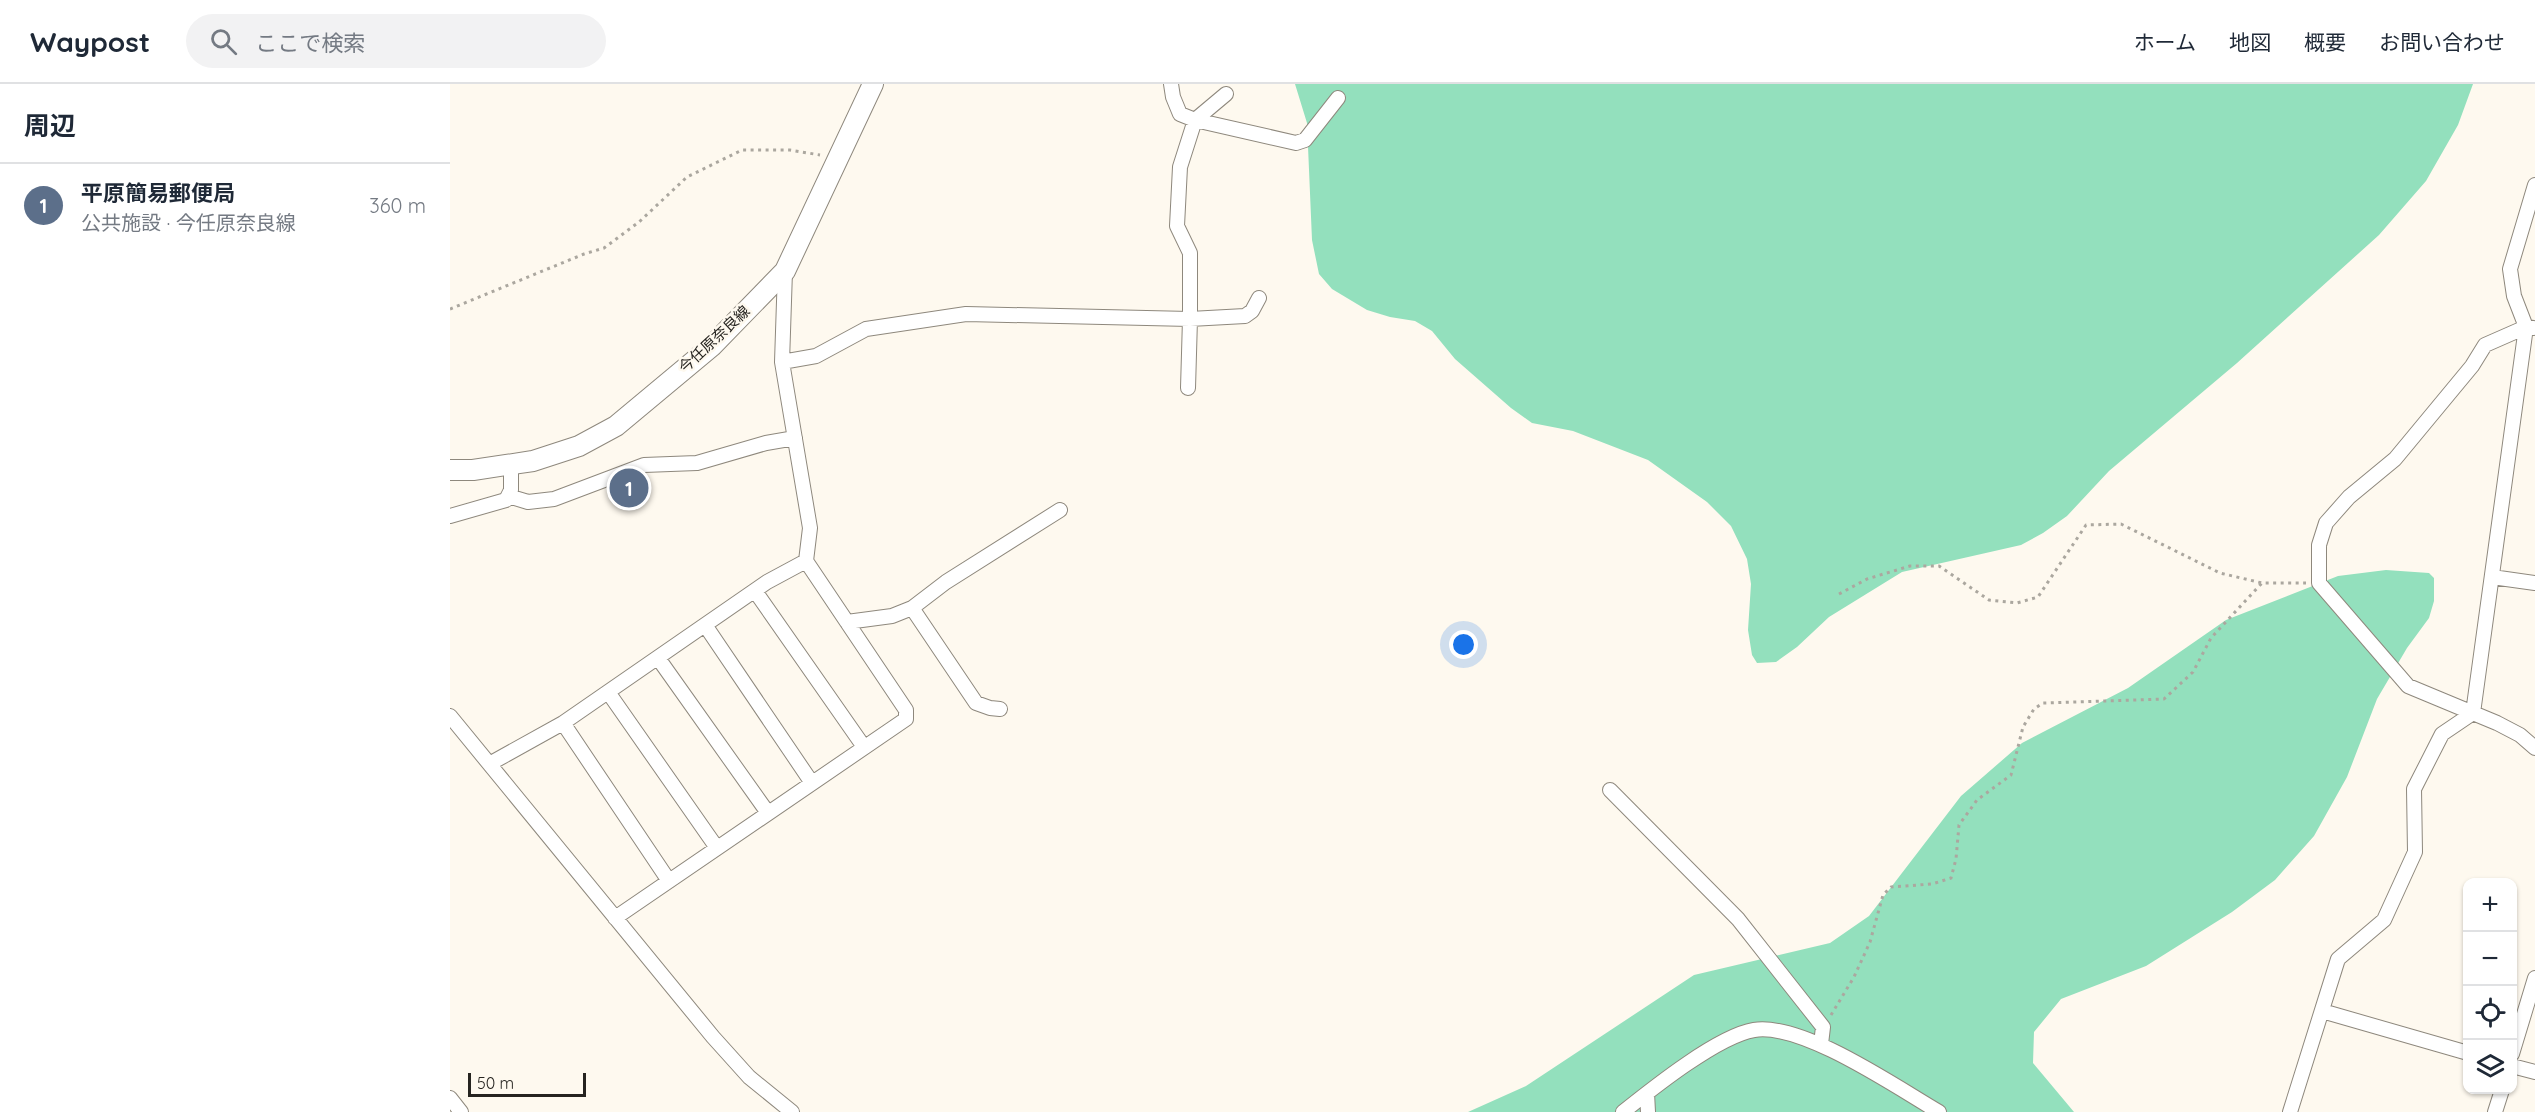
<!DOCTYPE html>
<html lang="ja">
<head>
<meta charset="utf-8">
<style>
	:root { --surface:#fff; --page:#f2f2f3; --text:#1f2937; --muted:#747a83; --line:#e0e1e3; --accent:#ad54c1 }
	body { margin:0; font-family:Quicksand,"Noto Sans JP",sans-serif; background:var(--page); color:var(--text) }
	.controls { position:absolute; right:18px; bottom:18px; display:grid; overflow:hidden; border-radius:12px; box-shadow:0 2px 4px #0004 }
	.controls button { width:54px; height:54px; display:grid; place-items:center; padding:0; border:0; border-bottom:2px solid var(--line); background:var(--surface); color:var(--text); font:30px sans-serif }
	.scale { position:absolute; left:18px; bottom:15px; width:118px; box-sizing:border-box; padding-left:6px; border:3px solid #262420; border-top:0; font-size:16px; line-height:21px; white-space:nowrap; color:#262420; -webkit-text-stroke:4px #fef9ef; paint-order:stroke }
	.you { position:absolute; left:1014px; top:561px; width:21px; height:21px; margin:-15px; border:4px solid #fff; border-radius:50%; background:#1a73e8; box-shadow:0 0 0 9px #1a73e833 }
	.badge { display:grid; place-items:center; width:39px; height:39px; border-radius:50%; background:var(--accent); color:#fff; font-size:20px; font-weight:700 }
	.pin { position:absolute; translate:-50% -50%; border:3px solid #fff; box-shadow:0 2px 6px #0006 }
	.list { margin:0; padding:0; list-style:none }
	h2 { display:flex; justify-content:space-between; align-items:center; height:78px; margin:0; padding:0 24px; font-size:26px }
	h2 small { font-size:20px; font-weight:400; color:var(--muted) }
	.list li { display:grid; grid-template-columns:39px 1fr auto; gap:18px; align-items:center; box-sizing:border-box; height:84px; padding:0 24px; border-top:2px solid var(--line) }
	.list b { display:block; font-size:22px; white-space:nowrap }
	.list p { margin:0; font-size:20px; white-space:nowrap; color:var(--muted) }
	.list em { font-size:20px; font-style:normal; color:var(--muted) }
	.icon { flex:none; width:33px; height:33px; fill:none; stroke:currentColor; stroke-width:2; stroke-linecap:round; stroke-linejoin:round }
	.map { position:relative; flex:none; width:2085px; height:1028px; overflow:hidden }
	header { display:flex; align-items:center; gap:36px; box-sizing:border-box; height:84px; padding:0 30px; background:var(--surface); border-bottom:2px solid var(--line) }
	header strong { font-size:28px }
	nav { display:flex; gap:33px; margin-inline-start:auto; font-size:21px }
	.search { width:420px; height:54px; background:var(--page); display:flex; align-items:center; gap:15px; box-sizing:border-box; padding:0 21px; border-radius:33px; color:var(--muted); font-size:22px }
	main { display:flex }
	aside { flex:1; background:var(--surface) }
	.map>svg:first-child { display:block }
	.green { fill:#93e0bd }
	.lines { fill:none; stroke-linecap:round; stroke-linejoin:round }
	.street-casing { stroke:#8e887d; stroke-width:16 }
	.secondary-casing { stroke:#8e887d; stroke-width:22 }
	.path { stroke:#aba79f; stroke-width:3; stroke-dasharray:3 4.5; stroke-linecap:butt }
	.street { stroke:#fff; stroke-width:14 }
	.secondary { stroke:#fff; stroke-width:20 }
	.labels { text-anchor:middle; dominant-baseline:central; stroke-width:5; stroke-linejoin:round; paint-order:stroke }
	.street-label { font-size:15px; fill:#262420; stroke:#fef9ef }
</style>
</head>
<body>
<header>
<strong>Waypost</strong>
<div class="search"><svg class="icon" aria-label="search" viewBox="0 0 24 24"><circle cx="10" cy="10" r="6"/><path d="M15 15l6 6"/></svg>ここで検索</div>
<nav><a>ホーム</a><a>地図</a><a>概要</a><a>お問い合わせ</a></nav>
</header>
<main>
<aside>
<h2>周辺<small></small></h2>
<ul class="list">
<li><span class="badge" style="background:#5c6f8a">1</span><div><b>平原簡易郵便局</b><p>公共施設 · 今任原奈良線</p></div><em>360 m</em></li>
</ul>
</aside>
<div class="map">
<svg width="2085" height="1028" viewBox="0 0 2085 1028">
	<rect width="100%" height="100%" fill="#fef9ef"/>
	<path class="green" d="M845,0H2023L2008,41L1976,97L1929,151L1787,279L1659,387L1617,432L1593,449L1571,461L1452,488L1379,533L1347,563L1326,578L1307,579L1302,571L1298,546L1301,500L1297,475L1281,442L1257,418L1198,376L1123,347L1082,339L1061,324L1005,275L982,247L965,237L940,233L917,226L882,205L869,190L862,156L857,39Z
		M1936,486L1979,489L1984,494V517L1979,534L1957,564L1927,615L1897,693L1864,752L1825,796L1782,828L1696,882L1611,915L1584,948L1583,979L1624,1028H1018L1076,1002L1244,891L1380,859L1419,832L1511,712L1572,659L1678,604L1776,536L1888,492Z"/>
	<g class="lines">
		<defs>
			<path id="street" d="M721,0L723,13L730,30L745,36L846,59L855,56L888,14
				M776,10L745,36L730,83L727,142L740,169V235L795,232L802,227L809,214
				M2083,244L2076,243L2035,261L2022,282L1945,375L1899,413L1876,439L1869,461V499L1958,602L2047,639L2070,651L2085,664
				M332,278L366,272L416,245L516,230L740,235L738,304
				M58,412L78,418L104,415L194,381L247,379L316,359L345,354
				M0,432L56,416L61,406V380
				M2042,493L2085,499
				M305,507L414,663
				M462,524L526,619L540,624L550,625
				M397,538L442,532L462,524L496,498L610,426
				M255,541L362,699
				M208,574L318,729
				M158,608L267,764
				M0,632L263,953L299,993L342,1028
				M113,639L219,797
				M41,679L113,639L317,498L356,477
				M1160,706L1288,835L1373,943L1371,960
				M165,834L456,635V626L356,477L360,444L332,278L335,187
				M1872,927L2018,969
				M2062,970L2085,894
				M2062,982L2085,988
				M1197,1009L1198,1028
				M0,1014L11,1028
				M1173,1028C1203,1004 1268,952 1304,946C1352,938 1446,1003 1489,1028
				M1840,1028L1888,875L1934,836L1965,768L1964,705L1992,650L2023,629L2076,243L2064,212L2060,185L2085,101
				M2045,1028L2052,1006"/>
			<path id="secondary" d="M0,386H23L83,377L129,362L166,342L262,262L335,187L423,0"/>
		</defs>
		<use href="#street" class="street-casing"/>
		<use href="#secondary" class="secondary-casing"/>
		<path class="path" d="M0,225L134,170L154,164L189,138L237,93L292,66H340L370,71
			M1389,510L1417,495L1460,482H1489L1539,516L1567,519L1588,513L1636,441L1671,440L1770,489L1812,499H1856
			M1381,931L1404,893L1420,858L1433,811L1441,803L1482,800L1501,794L1506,775L1509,741L1527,716L1561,691L1573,643L1584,625L1593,619L1714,615L1743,588L1761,554L1812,499"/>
		<use href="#street" class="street"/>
		<use href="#secondary" class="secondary"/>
	</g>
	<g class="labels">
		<g class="street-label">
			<text transform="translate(264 255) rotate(-43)">今任原奈良線</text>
		</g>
	</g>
</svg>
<div class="controls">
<button>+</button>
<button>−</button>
<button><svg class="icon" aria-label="locate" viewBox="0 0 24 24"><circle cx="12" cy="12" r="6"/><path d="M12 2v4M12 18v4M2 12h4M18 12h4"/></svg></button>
<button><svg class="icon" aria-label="layers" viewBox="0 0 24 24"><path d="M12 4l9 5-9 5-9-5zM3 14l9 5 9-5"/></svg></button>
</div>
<div class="scale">50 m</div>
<div class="you"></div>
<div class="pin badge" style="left:179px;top:404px;background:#5c6f8a">1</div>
</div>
</main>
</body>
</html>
